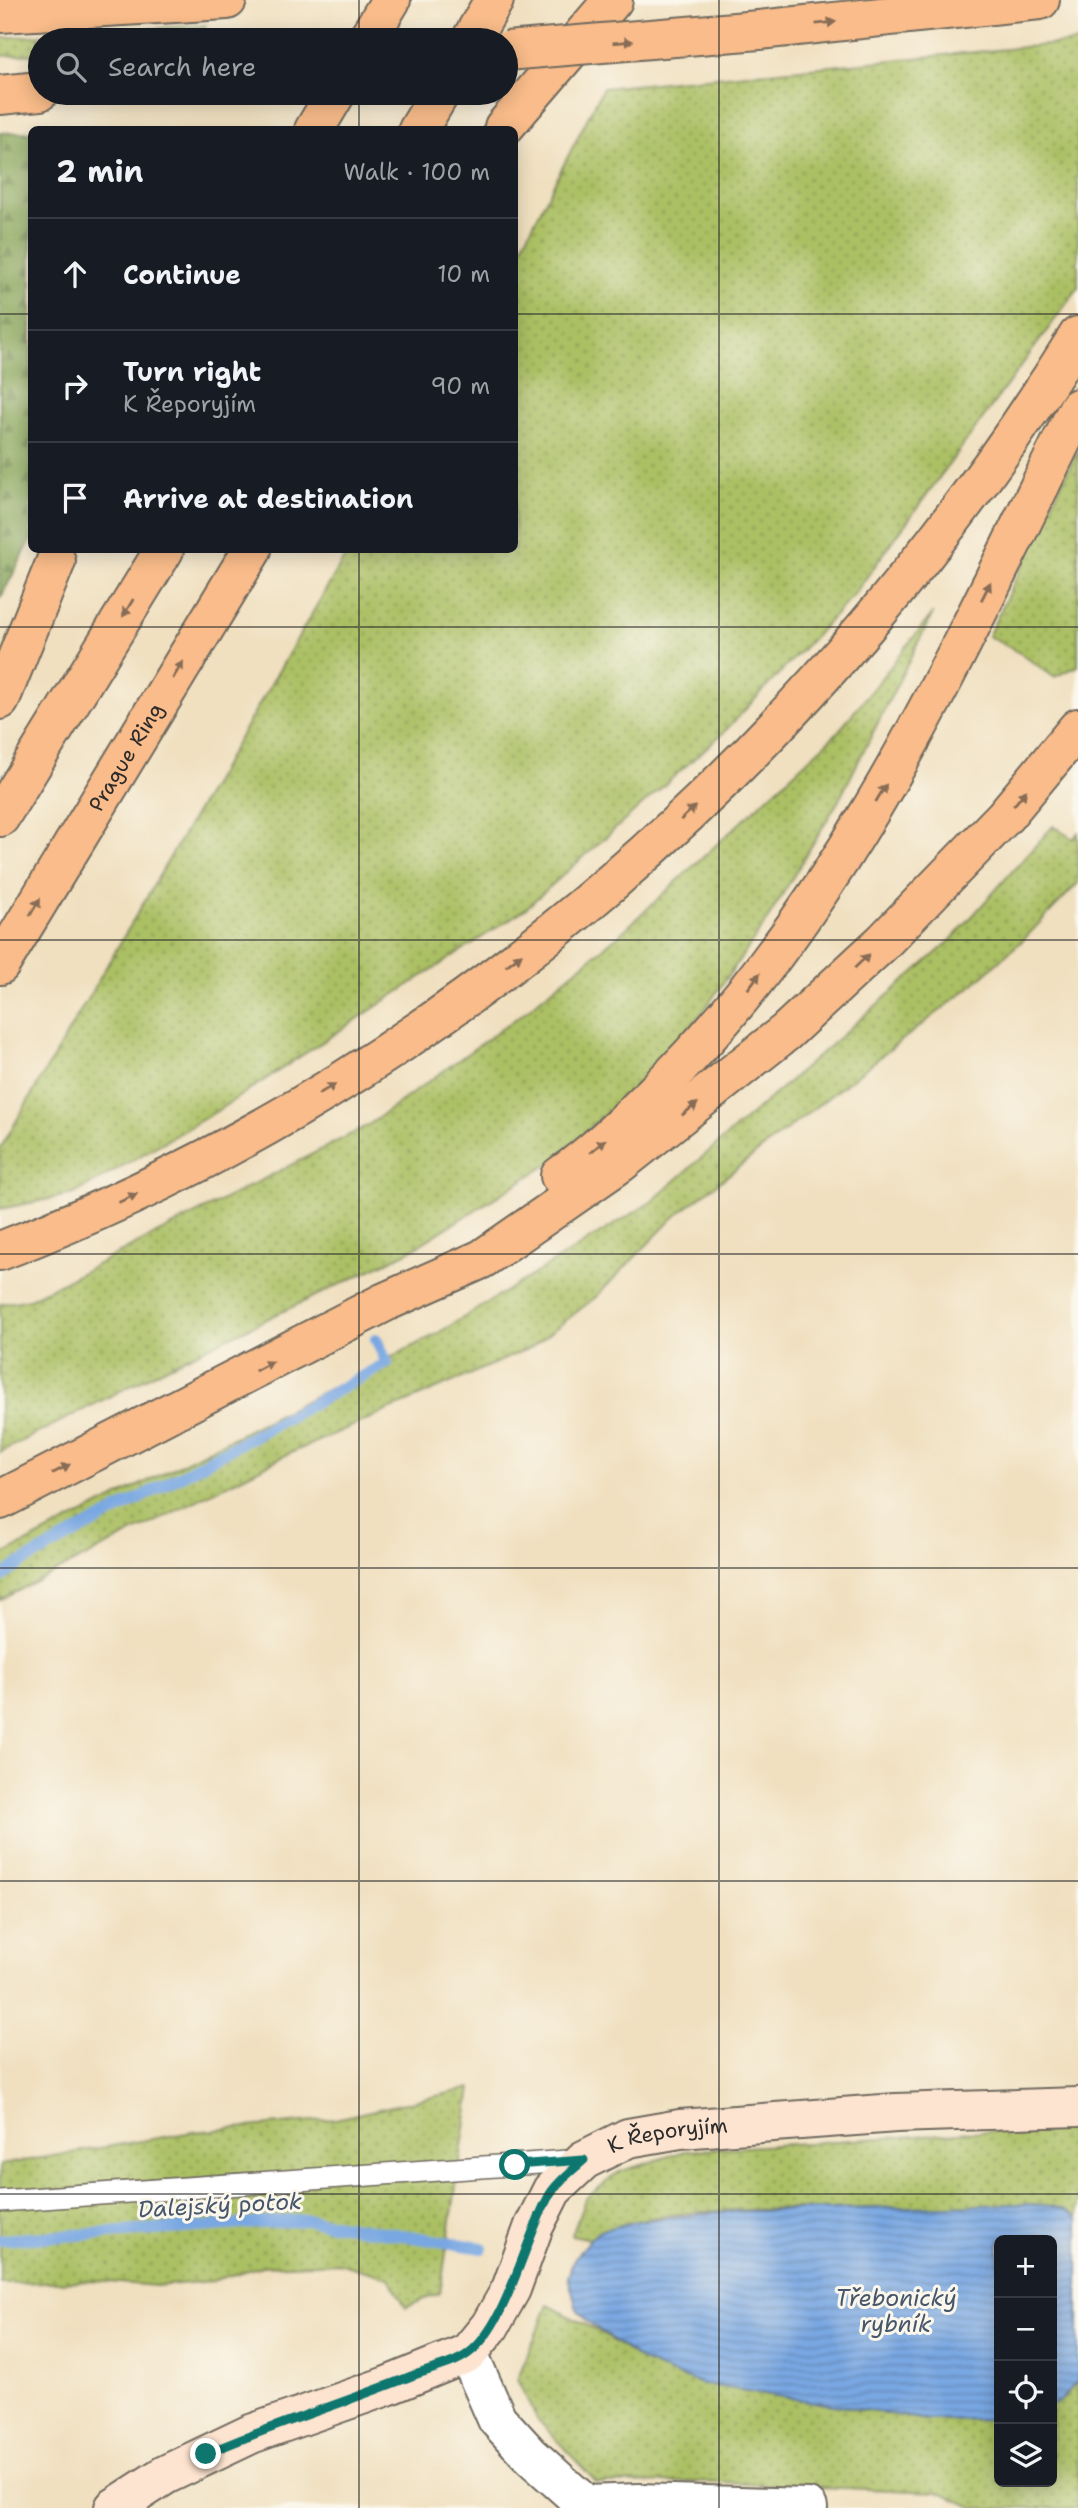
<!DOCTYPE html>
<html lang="en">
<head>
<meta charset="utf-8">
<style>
	:root { --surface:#171b24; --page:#242831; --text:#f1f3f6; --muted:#9ea1a6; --line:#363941 }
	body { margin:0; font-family:"Shantell Sans",sans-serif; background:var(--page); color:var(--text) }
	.controls { position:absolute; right:21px; bottom:21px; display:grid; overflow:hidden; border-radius:10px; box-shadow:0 4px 18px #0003 }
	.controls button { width:63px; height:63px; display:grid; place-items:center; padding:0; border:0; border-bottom:2px solid var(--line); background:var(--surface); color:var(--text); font:35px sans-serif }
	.stop { position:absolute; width:21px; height:21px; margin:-16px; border:5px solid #0f766e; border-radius:50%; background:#fff }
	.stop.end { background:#0f766e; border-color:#fff; box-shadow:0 2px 7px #0008 }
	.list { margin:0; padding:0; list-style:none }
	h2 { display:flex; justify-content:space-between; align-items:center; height:91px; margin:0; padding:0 28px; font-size:30px }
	h2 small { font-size:23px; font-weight:400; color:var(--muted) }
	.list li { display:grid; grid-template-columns:46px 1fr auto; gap:21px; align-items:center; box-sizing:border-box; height:112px; padding:0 28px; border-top:2px solid var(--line) }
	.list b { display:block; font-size:26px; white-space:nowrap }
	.list p { margin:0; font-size:23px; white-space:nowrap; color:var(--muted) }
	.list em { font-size:23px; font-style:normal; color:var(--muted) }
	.icon { flex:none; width:38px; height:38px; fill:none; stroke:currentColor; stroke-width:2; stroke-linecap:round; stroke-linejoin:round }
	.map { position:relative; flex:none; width:1078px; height:2508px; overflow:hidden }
	.search { position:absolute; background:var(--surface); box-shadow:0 4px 18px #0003; left:28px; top:28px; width:490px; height:77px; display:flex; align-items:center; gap:18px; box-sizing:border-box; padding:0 24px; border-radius:38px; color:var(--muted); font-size:26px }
	.panel { position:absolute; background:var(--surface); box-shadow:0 4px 18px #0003; left:28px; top:126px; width:490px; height:427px; border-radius:10px }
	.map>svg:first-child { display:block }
	.grass { fill:url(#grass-dots); stroke:#6b7548; stroke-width:2 }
	.forest { fill:url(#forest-firs); stroke:#5a6842; stroke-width:2 }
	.water { fill:url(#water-rules); stroke:#526986; stroke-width:2 }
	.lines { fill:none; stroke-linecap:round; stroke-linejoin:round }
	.stream { stroke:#79a7e2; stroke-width:12 }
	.lane-casing { stroke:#706a5f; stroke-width:24 }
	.street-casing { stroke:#706a5f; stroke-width:42 }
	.secondary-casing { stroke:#706a5f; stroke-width:42 }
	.highway-casing { stroke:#706a5f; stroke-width:42 }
	.lane { stroke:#fff; stroke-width:21 }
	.street { stroke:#fff; stroke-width:38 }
	.secondary { stroke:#fde4d0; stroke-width:38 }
	.highway { stroke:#f9bc8a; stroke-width:38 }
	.highway-bridge-casing { stroke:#706a5f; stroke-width:42; stroke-linecap:butt }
	.highway-bridge { stroke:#f9bc8a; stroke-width:38 }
	.oneway { fill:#886c56 }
	.route { stroke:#0f766e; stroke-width:9 }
	.grid { fill:none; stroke:#2b2b2b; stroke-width:2; stroke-opacity:0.55 }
	.labels { text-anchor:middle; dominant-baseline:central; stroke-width:6; stroke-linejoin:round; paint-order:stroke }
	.street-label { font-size:21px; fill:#2b2b2b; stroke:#fbf7ec }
	.water-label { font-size:23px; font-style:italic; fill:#46566b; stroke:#fbf7ec }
</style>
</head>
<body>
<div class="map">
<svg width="1078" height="2508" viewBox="0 0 1078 2508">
	<defs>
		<pattern id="grass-dots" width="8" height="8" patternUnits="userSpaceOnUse" patternTransform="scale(1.75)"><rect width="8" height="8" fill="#abbf64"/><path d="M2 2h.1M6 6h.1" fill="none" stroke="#8b9b53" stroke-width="1.8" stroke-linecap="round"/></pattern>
		<pattern id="forest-firs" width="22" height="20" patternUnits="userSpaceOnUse" patternTransform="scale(1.75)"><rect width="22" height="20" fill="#88a65a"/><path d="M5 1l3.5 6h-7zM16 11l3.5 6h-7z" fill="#6f874b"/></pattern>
		<pattern id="water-rules" width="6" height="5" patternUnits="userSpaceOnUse" patternTransform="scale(1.75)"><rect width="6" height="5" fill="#79a7e2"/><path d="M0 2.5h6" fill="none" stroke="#6388b7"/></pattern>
	</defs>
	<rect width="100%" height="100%" fill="#fbf7ec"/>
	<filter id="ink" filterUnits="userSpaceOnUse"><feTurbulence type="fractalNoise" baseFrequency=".0143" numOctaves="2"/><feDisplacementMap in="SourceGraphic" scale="14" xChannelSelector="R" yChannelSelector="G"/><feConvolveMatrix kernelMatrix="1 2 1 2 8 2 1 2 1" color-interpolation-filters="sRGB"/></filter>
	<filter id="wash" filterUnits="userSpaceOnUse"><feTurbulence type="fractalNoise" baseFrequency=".00686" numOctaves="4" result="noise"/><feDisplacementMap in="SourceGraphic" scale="28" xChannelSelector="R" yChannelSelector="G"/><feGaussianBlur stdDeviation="1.57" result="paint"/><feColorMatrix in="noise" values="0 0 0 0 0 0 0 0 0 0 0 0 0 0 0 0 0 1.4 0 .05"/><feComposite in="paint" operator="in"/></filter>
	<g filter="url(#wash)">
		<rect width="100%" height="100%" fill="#f0e0c0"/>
		<path class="grass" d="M206,25L198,40H40V54L0,56V38Z
			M1078,42V288L852,597L723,733L525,909L217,1111L74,1194L0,1209V1149L349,550H514L515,260L603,88Z
			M1078,450V666L1054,677L1020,653L988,636Z
			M933,613L839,800L764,925L702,1013L637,1085L555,1160L408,1252L193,1354L0,1452V1304L30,1299L367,1126L522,1014L618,936L838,732Z
			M1053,826L1073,839L1078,833V883L1024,939L969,988L673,1218L597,1296L532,1347L286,1455L0,1600V1556L435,1335L651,1202L950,941Z
			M471,2088L440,2293L406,2307L389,2278L339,2263L262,2266L212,2281L157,2286L95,2281L0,2283V2165L193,2132L335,2119Z
			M1078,2125V2218C1061,2204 1043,2205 1022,2204C958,2206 894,2207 831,2209C771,2210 637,2205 590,2239L572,2235L585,2199L619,2172L685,2151Z
			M548,2305L598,2331L643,2361L703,2384L927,2420L999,2419V2482H1052V2406L1063,2399L1078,2380V2508H976L937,2492L699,2482L597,2483L537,2419L517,2380Z"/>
		<path class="forest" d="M31,132V540L0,599V133Z"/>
		<path class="water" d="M1022,2204C1043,2205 1061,2204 1078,2218V2380L1062,2399L1052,2406V2240H999V2419L928,2420L703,2384L670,2373L643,2361L587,2321L577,2309L568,2277L574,2259L590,2239L602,2230L638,2221L720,2212Z"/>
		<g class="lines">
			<path class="stream" d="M0,1578L21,1563L387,1363L376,1339
				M0,2240L307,2220L482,2248"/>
		</g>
	</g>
	<g filter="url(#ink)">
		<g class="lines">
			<defs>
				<path id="lane" d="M0,2201L582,2160"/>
				<path id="street" d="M468,2353L497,2419L531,2456L589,2508
					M587,2505L639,2503L808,2508"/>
				<g id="secondary">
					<path id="s1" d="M114,2508L165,2475L251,2434L387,2386L468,2353L490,2326L511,2289L534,2226L552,2190L584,2160L628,2138L680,2129L896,2113L1078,2107"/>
				</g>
				<g id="highway">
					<path d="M0,13L227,0"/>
					<path d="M759,30L1040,0"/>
					<path d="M367,40L391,0"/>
					<path d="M471,40L494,0"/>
					<path d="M0,95L40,91"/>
					<path d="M504,127L613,0"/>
					<path d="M314,130L336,93"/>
					<path d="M418,130L440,93"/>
					<path d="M0,700L56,561"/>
					<path d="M0,817L164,550"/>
					<path id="s2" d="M0,965L252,550"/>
					<path d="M560,1176C598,1150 630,1117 662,1085C852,896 961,644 1078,408"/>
					<path d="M0,1251C449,1080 826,741 1078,336"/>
					<path d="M0,1500L385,1302L482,1259L619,1164L786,1032L882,943L1005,816L1078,728"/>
				</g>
			</defs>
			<use href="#lane" class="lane-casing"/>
			<use href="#street" class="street-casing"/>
			<use href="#secondary" class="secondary-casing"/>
			<use href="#highway" class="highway-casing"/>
			<use href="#lane" class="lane"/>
			<use href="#street" class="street"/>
			<use href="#secondary" class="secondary"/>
			<use href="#highway" class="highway"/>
			<defs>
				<path id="highway-bridge" d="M506,51L759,30"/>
			</defs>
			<use href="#highway-bridge" class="highway-bridge-casing"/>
			<use href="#highway-bridge" class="highway-bridge"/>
		</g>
		<defs><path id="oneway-solid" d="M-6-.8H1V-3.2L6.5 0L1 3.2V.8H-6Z" transform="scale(1.75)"/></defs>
		<g class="oneway">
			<use href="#oneway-solid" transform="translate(826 23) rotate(-6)"/>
			<use href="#oneway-solid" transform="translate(623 42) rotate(-5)"/>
			<use href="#oneway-solid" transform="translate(986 591) rotate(-63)"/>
			<use href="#oneway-solid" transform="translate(128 608) rotate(121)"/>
			<use href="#oneway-solid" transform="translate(178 670) rotate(-59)"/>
			<use href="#oneway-solid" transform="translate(881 793) rotate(-59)"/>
			<use href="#oneway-solid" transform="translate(1020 798) rotate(-50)"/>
			<use href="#oneway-solid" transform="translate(688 813) rotate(-43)"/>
			<use href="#oneway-solid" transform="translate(35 907) rotate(-59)"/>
			<use href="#oneway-solid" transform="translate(514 960) rotate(-37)"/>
			<use href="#oneway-solid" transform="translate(862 961) rotate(-43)"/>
			<use href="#oneway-solid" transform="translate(754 981) rotate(-53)"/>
			<use href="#oneway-solid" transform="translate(327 1089) rotate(-31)"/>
			<use href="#oneway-solid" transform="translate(690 1109) rotate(-38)"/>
			<use href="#oneway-solid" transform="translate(598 1146) rotate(-40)"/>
			<use href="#oneway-solid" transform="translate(128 1198) rotate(-25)"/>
			<use href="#oneway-solid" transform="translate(264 1366) rotate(-28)"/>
			<use href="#oneway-solid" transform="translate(61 1469) rotate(-27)"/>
		</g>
	</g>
	<g class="lines" filter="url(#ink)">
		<path class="route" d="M206,2454C274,2424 345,2403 414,2375C431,2369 455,2364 469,2353C508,2323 525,2237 550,2194C558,2181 573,2170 584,2160L515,2165"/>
	</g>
	<path class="grid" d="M359,0V40M719,0V2508M359,93V130M0,314H32M514,314H1078M359,550V2508M0,627H1078M0,940H1078M0,1254H1078M0,1568H1078M0,1881H1078M0,2194H1078"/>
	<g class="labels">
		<g class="street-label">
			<text stroke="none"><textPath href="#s2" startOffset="243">Prague Ring</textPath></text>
			<text stroke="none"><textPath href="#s1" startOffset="705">K Řeporyjím</textPath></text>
		</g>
		<g class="water-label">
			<text transform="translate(220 2205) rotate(-3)">Dalejský potok</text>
			<text x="896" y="2298">Třebonický<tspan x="896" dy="26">rybník</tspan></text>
		</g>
	</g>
</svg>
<div class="controls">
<button>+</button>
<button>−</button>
<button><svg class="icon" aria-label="locate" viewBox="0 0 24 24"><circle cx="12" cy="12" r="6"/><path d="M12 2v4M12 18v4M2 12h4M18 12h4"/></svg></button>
<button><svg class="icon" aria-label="layers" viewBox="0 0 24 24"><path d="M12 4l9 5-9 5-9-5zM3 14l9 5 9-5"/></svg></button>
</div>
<div class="stop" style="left:515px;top:2165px"></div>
<div class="stop end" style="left:206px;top:2454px"></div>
<div class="search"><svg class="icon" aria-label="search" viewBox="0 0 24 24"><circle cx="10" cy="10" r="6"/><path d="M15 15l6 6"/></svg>Search here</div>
<section class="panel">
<h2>2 min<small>Walk · 100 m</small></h2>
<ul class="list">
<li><svg class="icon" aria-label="ahead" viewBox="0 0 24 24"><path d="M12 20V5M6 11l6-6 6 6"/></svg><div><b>Continue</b></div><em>10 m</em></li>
<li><svg class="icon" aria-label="right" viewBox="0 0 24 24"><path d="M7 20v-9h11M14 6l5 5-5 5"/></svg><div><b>Turn right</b><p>K Řeporyjím</p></div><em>90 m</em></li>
<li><svg class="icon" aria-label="arrive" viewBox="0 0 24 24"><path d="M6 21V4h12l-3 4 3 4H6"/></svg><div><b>Arrive at destination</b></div></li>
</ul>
</section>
</div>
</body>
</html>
